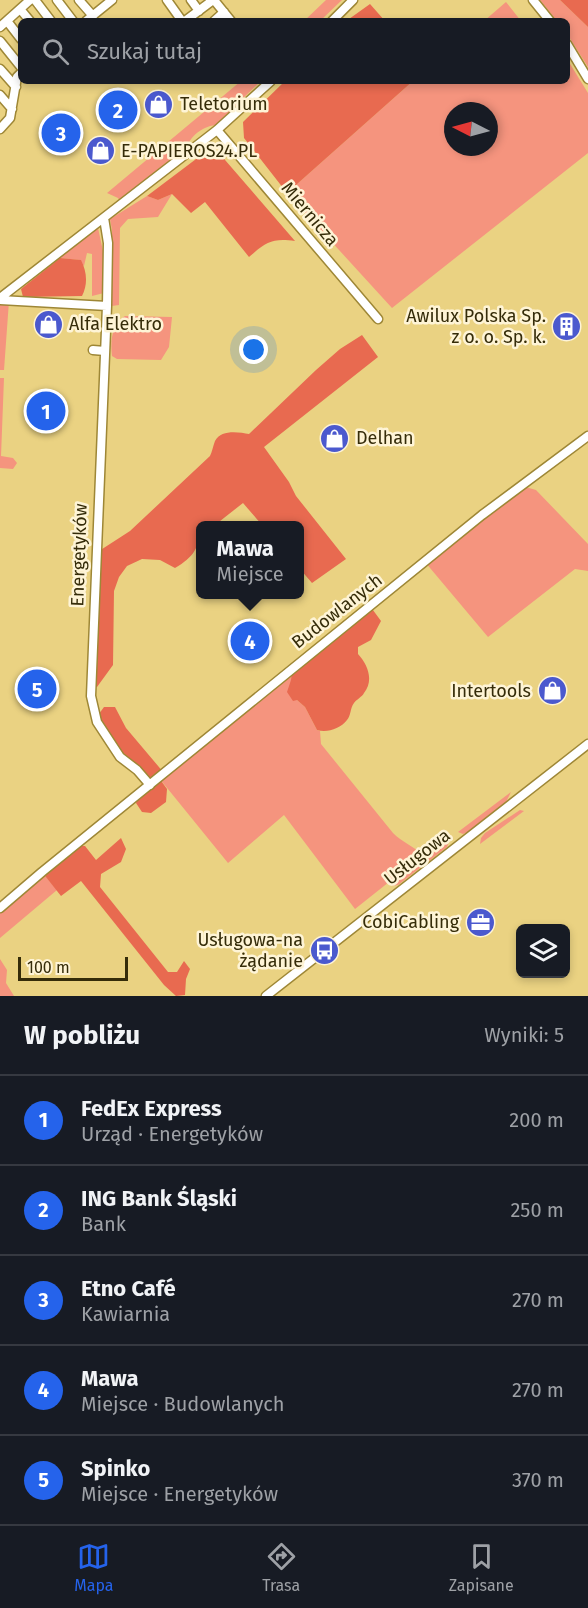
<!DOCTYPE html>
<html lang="pl">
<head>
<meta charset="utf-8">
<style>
	:root { --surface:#171b24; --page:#242831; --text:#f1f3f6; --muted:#9ea1a6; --line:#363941; --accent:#2563eb }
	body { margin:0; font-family:"Fira Sans",sans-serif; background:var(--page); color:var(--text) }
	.controls { position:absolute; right:18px; bottom:18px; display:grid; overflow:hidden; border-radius:9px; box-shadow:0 3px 9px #0003 }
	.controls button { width:54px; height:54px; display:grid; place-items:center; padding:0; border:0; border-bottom:2px solid var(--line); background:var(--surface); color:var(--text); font:30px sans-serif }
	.compass { position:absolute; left:444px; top:102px; width:54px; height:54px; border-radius:50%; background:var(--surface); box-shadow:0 3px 9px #0003; rotate:276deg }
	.scale { position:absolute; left:18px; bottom:15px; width:110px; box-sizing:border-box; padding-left:6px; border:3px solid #352c09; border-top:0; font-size:16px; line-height:21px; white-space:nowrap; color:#352c09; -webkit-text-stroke:4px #fef4d6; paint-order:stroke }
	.you { position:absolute; left:254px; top:350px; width:21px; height:21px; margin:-15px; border:4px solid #fff; border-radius:50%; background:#1a73e8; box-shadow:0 0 0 9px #1a73e833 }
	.badge { display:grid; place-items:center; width:39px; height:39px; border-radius:50%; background:var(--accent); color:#fff; font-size:20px; font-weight:700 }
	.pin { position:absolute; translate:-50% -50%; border:3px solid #fff; box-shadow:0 2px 6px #0006 }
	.popup { position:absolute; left:196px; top:521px; width:108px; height:78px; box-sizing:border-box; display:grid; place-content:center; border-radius:9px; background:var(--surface); filter:drop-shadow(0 2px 4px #0005); font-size:20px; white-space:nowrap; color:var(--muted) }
	.popup b { font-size:22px; color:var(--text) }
	.popup::after { content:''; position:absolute; left:50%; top:100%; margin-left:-12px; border:12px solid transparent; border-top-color:var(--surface) }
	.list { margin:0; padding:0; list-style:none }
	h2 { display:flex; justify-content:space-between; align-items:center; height:78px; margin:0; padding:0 24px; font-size:26px }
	h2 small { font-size:20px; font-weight:400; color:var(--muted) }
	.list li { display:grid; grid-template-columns:39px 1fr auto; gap:18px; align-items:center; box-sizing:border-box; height:90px; padding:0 24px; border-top:2px solid var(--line) }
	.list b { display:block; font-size:22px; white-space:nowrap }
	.list p { margin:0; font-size:20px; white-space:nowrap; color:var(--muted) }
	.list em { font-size:20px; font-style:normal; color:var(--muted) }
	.icon { flex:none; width:33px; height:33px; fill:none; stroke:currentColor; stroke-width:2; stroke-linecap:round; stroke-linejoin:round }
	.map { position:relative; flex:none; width:588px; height:996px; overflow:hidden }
	.search { position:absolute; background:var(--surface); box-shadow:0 3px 9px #0003; left:18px; right:18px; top:18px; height:66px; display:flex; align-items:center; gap:15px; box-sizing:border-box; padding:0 21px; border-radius:9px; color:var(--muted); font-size:22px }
	.sheet { height:528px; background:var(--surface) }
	nav { display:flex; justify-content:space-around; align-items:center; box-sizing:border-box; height:84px; border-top:2px solid var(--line); background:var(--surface); font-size:16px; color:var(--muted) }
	nav a { display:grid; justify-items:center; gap:3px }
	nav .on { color:var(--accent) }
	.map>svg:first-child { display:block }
	.green { fill:#f5947e; fill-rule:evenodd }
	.forest { fill:#e86a50 }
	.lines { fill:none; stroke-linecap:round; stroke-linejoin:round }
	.minor-casing { stroke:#9e8736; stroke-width:11 }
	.minor { stroke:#fff; stroke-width:8 }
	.labels { text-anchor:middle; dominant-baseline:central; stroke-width:5; stroke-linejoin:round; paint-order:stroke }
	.poi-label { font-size:18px; fill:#352c09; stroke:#fef4d6; text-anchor:start }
	.street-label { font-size:18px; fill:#352c09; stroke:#fef4d6 }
</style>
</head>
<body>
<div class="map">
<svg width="588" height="996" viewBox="0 0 588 996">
	<rect width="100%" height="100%" fill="#ead282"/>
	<path class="green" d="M326,0H342L320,21H304Z
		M540,0H560L588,27V67L567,34V21H557Z
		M506,2L521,21H484Z
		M567,59L588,93V153L392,308L287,193L413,81H567ZM453,111H489V147H453Z
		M241,81H261L240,101L242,103L218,125C204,125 189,136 186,150L122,205L118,198L107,193Z
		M172,194L158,217L128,219L120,228L119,305L112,306V230L110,219L147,196L158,200Z
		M98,228L103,251L104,293L92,296V254L87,253L84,266L80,260L60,258L70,247Z
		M0,300L9,301L4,370H0Z
		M125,316L172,317L169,347L161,360L117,359L112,356C110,340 112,325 125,316Z
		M0,378H4L1,456L13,458L17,463L13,469L0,468Z
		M522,486L536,490L588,544V571L575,569L488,637L425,562Z
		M292,668L291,680L297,700L305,707L317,730L320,731L321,744L393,833C402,842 413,846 423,855L355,909L284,815L228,863L159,778Z
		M511,792L506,802L470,831L463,834L458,832Z
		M520,810L524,811L480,844L481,838L485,833Z
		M450,839L447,847L398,885L391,886Z
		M42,872L57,890L0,938V908Z
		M0,959L7,970L6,983L14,996H0Z"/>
	<path class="forest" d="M560,0H588V27Z
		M370,4L385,21H347L349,19Z
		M285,81H413L287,193L244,138L243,122Z
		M212,147L219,153L295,241C272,238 266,242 249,257L205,202L191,213L172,194L158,200L147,196Z
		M60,258L81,260C87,272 88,284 82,296L23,297L21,289Z
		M362,335L378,357L264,447L289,482L296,496L346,559L312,583L300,569V526L262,525L243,503L215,525L200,526C200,547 194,557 175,568L160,560L142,559L127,566L119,577L114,591L113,665L97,687H91L96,553L130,531L210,456C212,452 213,446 215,441C221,429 239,432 249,434L316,370L340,349Z
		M370,606L381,621L371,640L358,647V654C368,665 374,680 364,693C362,697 357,699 354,703C350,708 351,716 347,720C340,729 327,733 317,730L305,707L297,700L293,701L287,692L291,680L292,668Z
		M104,707H115L126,728L164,773L159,778L167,789L166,802L151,813L142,812L136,803L138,795L150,786L120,757L96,718Z
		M121,838L126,849L121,862L101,874L100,887L168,972H177L184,961L190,969L186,979L185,995L176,996L164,985L81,881L61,896L42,872L75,846H85L96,860Z"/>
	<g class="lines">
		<defs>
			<path id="minor" d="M35,0L51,21
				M57,0L73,21
				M79,0L93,16
				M167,0L182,21
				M191,0L199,11
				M214,0L231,21
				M533,0L550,21
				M20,9L30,21
				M7,21L21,39
				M86,21L112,0
				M185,21L213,0
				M214,21L224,12
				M332,21L353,0
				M0,27L30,0
				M0,41L21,67
				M567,44L588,79
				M0,69L16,87
				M0,95L12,109
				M0,129L10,118L17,77L21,73
				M217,130L378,319
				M104,218L108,243L107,306L91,696L97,722L120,757L137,770L150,785
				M0,298L217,130L271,81
				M0,300L107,306
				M93,350L105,351
				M0,908L42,872L482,515L588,436
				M266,996L588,744"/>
		</defs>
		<use href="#minor" class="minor-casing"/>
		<use href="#minor" class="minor"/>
	</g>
	<defs>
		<symbol id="shop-disc" viewBox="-11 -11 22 22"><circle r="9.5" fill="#4b59ce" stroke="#fef4d6"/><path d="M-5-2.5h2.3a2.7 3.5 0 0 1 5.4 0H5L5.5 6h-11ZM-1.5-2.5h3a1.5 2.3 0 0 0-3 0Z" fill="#fff"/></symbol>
		<symbol id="building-disc" viewBox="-11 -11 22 22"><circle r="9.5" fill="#4b59ce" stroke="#fef4d6"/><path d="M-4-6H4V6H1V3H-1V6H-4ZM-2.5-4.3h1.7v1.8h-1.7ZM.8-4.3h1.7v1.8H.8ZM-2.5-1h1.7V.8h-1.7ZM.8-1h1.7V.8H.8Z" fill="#fff"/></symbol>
		<symbol id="office-disc" viewBox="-11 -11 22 22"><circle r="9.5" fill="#4b59ce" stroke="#fef4d6"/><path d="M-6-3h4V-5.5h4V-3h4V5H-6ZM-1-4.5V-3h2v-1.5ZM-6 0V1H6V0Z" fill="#fff"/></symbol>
		<symbol id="bus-disc" viewBox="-11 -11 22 22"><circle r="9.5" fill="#4b59ce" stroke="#fef4d6"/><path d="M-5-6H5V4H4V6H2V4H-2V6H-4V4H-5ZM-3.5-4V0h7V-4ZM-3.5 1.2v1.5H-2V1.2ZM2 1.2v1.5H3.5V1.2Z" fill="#fff"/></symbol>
	</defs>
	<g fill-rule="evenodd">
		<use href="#shop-disc" x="142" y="88" width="33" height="33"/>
		<use href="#shop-disc" x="84" y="134" width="33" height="33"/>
		<use href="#shop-disc" x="32" y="308" width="33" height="33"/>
		<use href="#building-disc" x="550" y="310" width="33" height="33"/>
		<use href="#shop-disc" x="318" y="422" width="33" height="33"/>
		<use href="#shop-disc" x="536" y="674" width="33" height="33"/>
		<use href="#office-disc" x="464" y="906" width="33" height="33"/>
		<use href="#bus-disc" x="308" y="934" width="33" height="33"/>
	</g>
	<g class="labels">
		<g class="poi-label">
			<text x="180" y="104">Teletorium</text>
			<text x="121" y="151">E-PAPIEROS24.PL</text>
			<text x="546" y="316" text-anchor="end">Awilux Polska Sp.<tspan x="546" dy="21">z o. o. Sp. k.</tspan></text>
			<text x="69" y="324">Alfa Elektro</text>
			<text x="356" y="438">Delhan</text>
			<text x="531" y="691" text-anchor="end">Intertools</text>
			<text x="459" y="922" text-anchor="end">CobiCabling</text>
			<text x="303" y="940" text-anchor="end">Usługowa-na<tspan x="303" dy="21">żądanie</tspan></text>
		</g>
		<g class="street-label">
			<text transform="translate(310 214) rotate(50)">Miernicza</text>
			<text transform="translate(79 555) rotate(-88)">Energetyków</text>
			<text transform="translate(337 611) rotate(-38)">Budowlanych</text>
			<text transform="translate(417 857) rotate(-38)">Usługowa</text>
		</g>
	</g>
</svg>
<div class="controls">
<button><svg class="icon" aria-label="layers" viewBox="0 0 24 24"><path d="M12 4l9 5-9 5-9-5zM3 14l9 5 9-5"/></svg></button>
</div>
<svg class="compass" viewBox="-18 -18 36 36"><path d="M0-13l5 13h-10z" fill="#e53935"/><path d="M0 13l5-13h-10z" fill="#9ea1a6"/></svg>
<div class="scale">100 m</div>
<div class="you"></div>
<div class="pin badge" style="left:46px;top:411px">1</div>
<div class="pin badge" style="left:118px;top:110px">2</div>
<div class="pin badge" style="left:61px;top:133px">3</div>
<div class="pin badge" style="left:250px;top:641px">4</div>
<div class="popup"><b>Mawa</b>Miejsce</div>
<div class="pin badge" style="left:37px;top:689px">5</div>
<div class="search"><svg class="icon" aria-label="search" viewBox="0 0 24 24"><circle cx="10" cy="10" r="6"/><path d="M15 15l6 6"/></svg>Szukaj tutaj</div>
</div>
<section class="sheet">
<h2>W pobliżu<small>Wyniki: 5</small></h2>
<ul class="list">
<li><span class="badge">1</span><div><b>FedEx Express</b><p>Urząd · Energetyków</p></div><em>200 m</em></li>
<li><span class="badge">2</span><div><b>ING Bank Śląski</b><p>Bank</p></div><em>250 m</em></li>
<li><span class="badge">3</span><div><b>Etno Café</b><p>Kawiarnia</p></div><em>270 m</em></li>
<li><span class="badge">4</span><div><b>Mawa</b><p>Miejsce · Budowlanych</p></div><em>270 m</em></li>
<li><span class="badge">5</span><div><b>Spinko</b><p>Miejsce · Energetyków</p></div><em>370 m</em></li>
</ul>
</section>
<nav>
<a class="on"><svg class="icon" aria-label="map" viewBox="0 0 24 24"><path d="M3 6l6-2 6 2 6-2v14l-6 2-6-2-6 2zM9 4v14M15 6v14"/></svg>Mapa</a>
<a><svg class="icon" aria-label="directions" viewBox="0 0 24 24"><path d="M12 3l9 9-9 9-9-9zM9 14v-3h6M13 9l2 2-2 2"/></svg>Trasa</a>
<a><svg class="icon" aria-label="saved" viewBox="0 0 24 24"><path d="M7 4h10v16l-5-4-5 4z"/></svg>Zapisane</a>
</nav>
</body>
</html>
